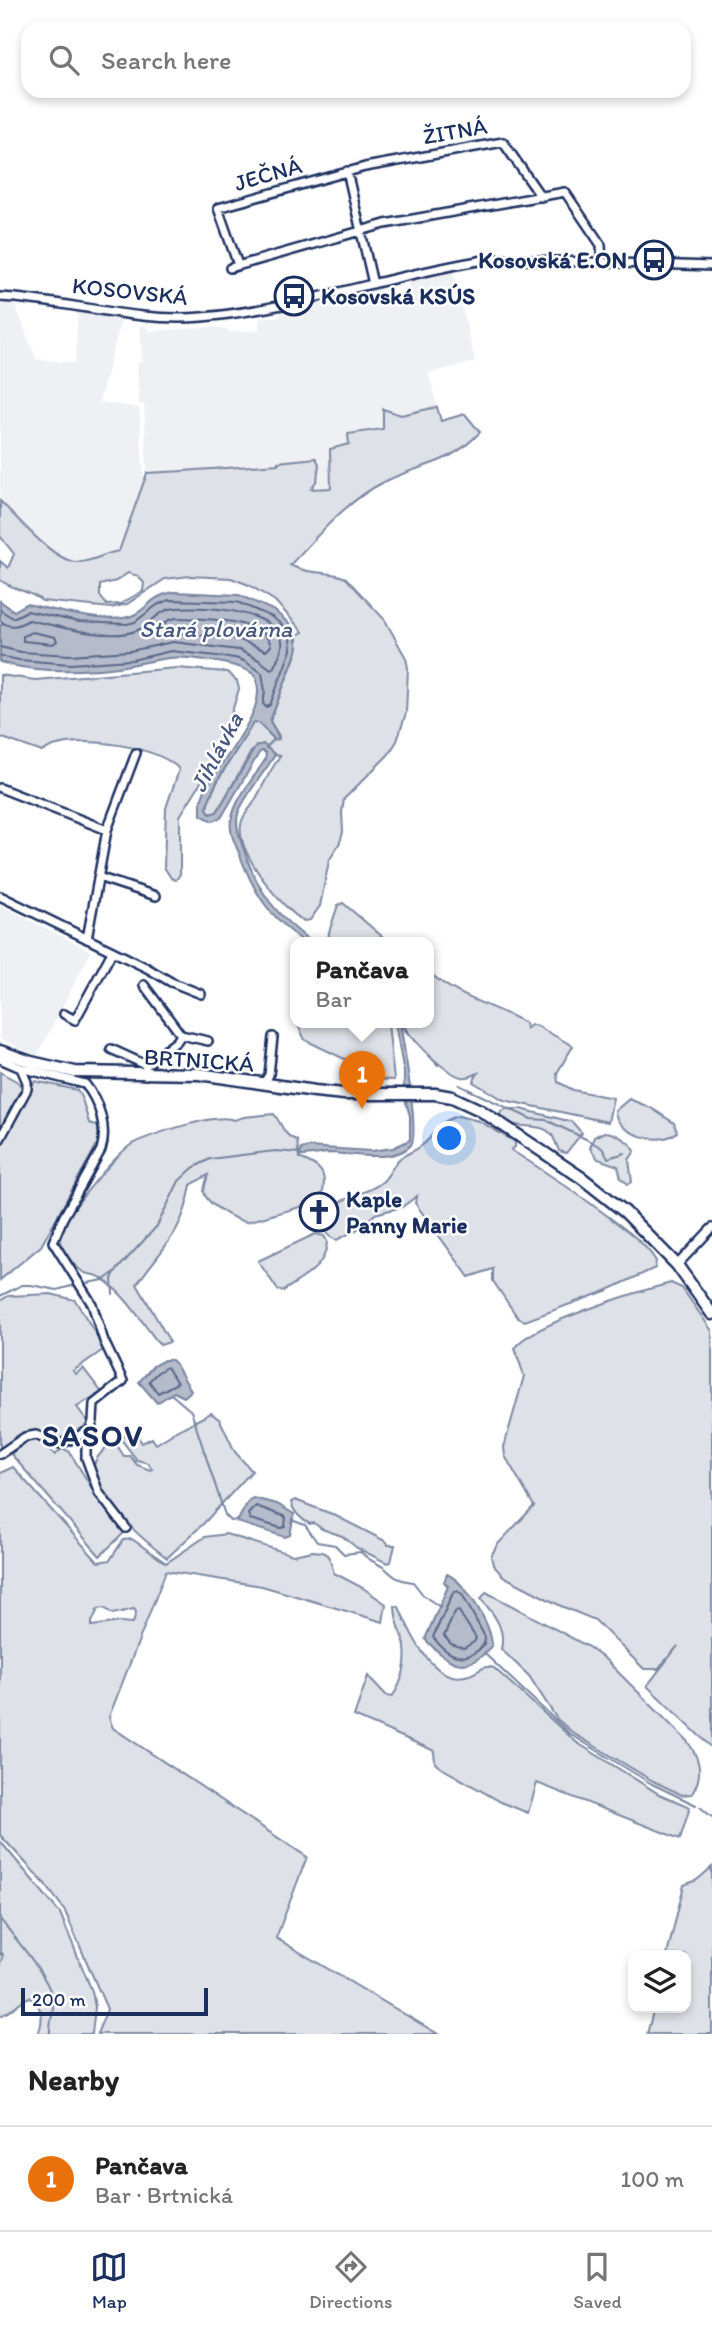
<!DOCTYPE html>
<html lang="en">
<head>
<meta charset="utf-8">
<style>
	:root { --surface:#fff; --page:#f2f2f2; --text:#222; --muted:#767676; --line:#e0e0e0; --accent:#1b2f5e }
	body { margin:0; font-family:Itim,sans-serif; background:var(--page); color:var(--text) }
	.controls { position:absolute; right:21px; bottom:21px; display:grid; overflow:hidden; border-radius:14px; box-shadow:0 4px 10px #0003 }
	.controls button { width:63px; height:63px; display:grid; place-items:center; padding:0; border:0; border-bottom:2px solid var(--line); background:var(--surface); color:var(--text); font:35px sans-serif }
	.scale { position:absolute; left:21px; bottom:18px; width:187px; box-sizing:border-box; padding-left:7px; border:4px solid #1b2f5e; border-top:0; font-size:19px; line-height:24px; white-space:nowrap; color:#1b2f5e; -webkit-text-stroke:5px #fff; paint-order:stroke }
	.you { position:absolute; left:450px; top:1139px; width:24px; height:24px; margin:-18px; border:5px solid #fff; border-radius:50%; background:#1a73e8; box-shadow:0 0 0 10px #1a73e833 }
	.badge { display:grid; place-items:center; width:46px; height:46px; border-radius:50%; background:var(--accent); color:#fff; font-size:23px; font-weight:700 }
	.pin { position:absolute; translate:-50% -58px; filter:drop-shadow(0 2px 4px #0008) }
	.pin::after { content:''; position:absolute; top:37px; width:24px; height:21px; background:inherit; clip-path:polygon(0 0,100% 0,50% 100%) }
	.popup { position:absolute; left:290px; top:937px; width:144px; height:91px; box-sizing:border-box; display:grid; place-content:center; border-radius:14px; background:var(--surface); filter:drop-shadow(0 2px 5px #0005); font-size:23px; white-space:nowrap; color:var(--muted) }
	.popup b { font-size:26px; color:var(--text) }
	.popup::after { content:''; position:absolute; left:50%; top:100%; margin-left:-14px; border:14px solid transparent; border-top-color:var(--surface) }
	.list { margin:0; padding:0; list-style:none }
	h2 { display:flex; justify-content:space-between; align-items:center; height:91px; margin:0; padding:0 28px; font-size:30px }
	h2 small { font-size:23px; font-weight:400; color:var(--muted) }
	.list li { display:grid; grid-template-columns:46px 1fr auto; gap:21px; align-items:center; box-sizing:border-box; height:105px; padding:0 28px; border-top:2px solid var(--line) }
	.list b { display:block; font-size:26px; white-space:nowrap }
	.list p { margin:0; font-size:23px; white-space:nowrap; color:var(--muted) }
	.list em { font-size:23px; font-style:normal; color:var(--muted) }
	.icon { flex:none; width:38px; height:38px; fill:none; stroke:currentColor; stroke-width:2; stroke-linecap:round; stroke-linejoin:round }
	.map { position:relative; flex:none; width:712px; height:2034px; overflow:hidden }
	.search { position:absolute; background:var(--surface); box-shadow:0 4px 10px #0003; left:21px; right:21px; top:21px; height:77px; display:flex; align-items:center; gap:18px; box-sizing:border-box; padding:0 24px; border-radius:21px; color:var(--muted); font-size:26px }
	.sheet { height:196px; background:var(--surface) }
	nav { display:flex; justify-content:space-around; align-items:center; box-sizing:border-box; height:98px; border-top:2px solid var(--line); background:var(--surface); font-size:19px; color:var(--muted) }
	nav a { display:grid; justify-items:center; gap:4px }
	nav .on { color:var(--accent) }
	.map>svg:first-child { display:block }
	.built { fill:#eff0f4 }
	.green { fill:#dee1e7; stroke:#7c88a2; stroke-width:2; fill-rule:evenodd }
	.water { fill:#b5bbca; stroke:#77839f; stroke-width:2 }
	.lines { fill:none; stroke-linecap:round; stroke-linejoin:round }
	.shore { stroke:#596789; stroke-width:2 }
	.stream { stroke:#77839f; stroke-width:2 }
	.street-casing { stroke:#1b2f5e; stroke-width:12 }
	.secondary-casing { stroke:#1b2f5e; stroke-width:15 }
	.street { stroke:#fff; stroke-width:7 }
	.secondary { stroke:#fff; stroke-width:10 }
	.labels { text-anchor:middle; dominant-baseline:central; stroke-width:5; stroke-linejoin:round; paint-order:stroke }
	.street-label { font-size:23px; fill:#1b2f5e; stroke:#fff }
	.poi-label { font-size:23px; font-weight:bold; fill:#1b2f5e; stroke:#fff; text-anchor:start }
	.water-label { font-size:24px; font-style:italic; fill:#49597e; stroke:#fff }
	.district-label { font-size:30px; font-weight:bold; letter-spacing:2px; fill:#1b2f5e; stroke:#fff }
</style>
</head>
<body>
<div class="map">
<svg width="712" height="2034" viewBox="0 0 712 2034">
	<rect width="100%" height="100%" fill="#fff"/>
	<filter id="ink" filterUnits="userSpaceOnUse"><feTurbulence type="fractalNoise" baseFrequency=".0143" numOctaves="2"/><feDisplacementMap in="SourceGraphic" scale="14" xChannelSelector="R" yChannelSelector="G"/><feConvolveMatrix kernelMatrix="1 2 1 2 8 2 1 2 1" color-interpolation-filters="sRGB"/></filter>
	<g filter="url(#ink)">
		<path class="built" d="M453,270L475,362L429,373L437,407L401,415L383,410L384,429L350,444L330,449L332,488L310,489L317,480L279,464L238,469L147,473L144,404H139L137,363L142,362L140,326L144,325L150,331L213,327L227,329L228,332L259,330V319L262,317H280V312L380,288L384,301L410,294L407,282Z
			M0,303L15,304L36,359L75,363L78,310L122,317L99,402L139,408L144,482L112,568L67,572L0,506Z
			M0,905L91,951L37,1056L0,1039Z"/>
		<path class="green" d="M437,407L441,421L465,414L480,432C448,467 421,463 384,482C346,501 319,535 290,565C311,576 328,570 346,578L385,620L406,658L408,668L406,713L397,741L388,755L344,799L342,812L343,832L340,842L329,861L320,906L310,920L304,921C282,909 236,852 241,825C242,815 249,811 254,802C263,786 270,770 280,756L275,755L263,744L251,752L217,812L210,814L207,808C211,785 241,745 253,723H259L275,740L279,736L270,721L297,652V635L303,632L275,601L249,585L231,578L190,576L165,579L127,604L111,608L42,601C29,590 15,591 0,580V561L8,568L14,554L0,536V501C17,517 52,560 76,562C91,563 104,553 119,551L147,473C192,471 236,467 278,464V462L316,458L319,464L317,480L311,489L331,488L330,449L349,444L348,434L383,429V409L401,415ZM128,573L138,576L144,583L143,591L120,604L107,605L100,596V585L116,581Z
			M177,668L227,672L237,681L239,689L225,734L200,784L180,816V874L176,880L171,878L164,867L166,808L179,770L177,767C153,746 87,737 57,745C51,746 47,749 42,752L0,737V675L35,680Z
			M343,903L390,943H328L329,932L338,905Z
			M429,972C457,998 493,1005 525,1023L526,1029L531,1025L537,1026L573,1046L557,1073L558,1082L573,1090L613,1098L608,1122L504,1100L473,1082L478,1073C472,1076 468,1078 461,1077C442,1071 412,1040 402,1023H428Z
			M297,1023H388L394,1080L366,1079L357,1065L305,1040Z
			M0,1072L18,1082L22,1088L0,1131Z
			M35,1081L77,1090L81,1095L89,1123L96,1125L100,1131L99,1141L41,1246L0,1280V1147Z
			M629,1099L651,1108L674,1123L677,1132C662,1147 616,1135 615,1111Z
			M507,1109H521L572,1122L582,1133L566,1153L559,1151C557,1146 555,1140 552,1135C539,1119 513,1134 500,1115L501,1111Z
			M274,1114C282,1124 283,1136 297,1140L299,1158C321,1166 328,1173 322,1196L314,1203L247,1222C236,1221 206,1204 204,1192C204,1187 207,1179 208,1175L191,1185C183,1233 163,1247 137,1284L170,1342L160,1345C145,1327 134,1307 117,1291C112,1286 106,1281 100,1277C95,1274 90,1275 85,1273C76,1269 61,1250 60,1240C57,1222 116,1154 132,1144C150,1135 217,1112 234,1120L244,1117Z
			M458,1116L479,1121L515,1142V1147L511,1150C543,1170 574,1191 605,1214C623,1228 644,1241 656,1261L655,1268L608,1290L525,1321L518,1318L493,1281V1269L469,1277L415,1203L417,1196L402,1207L375,1214L360,1228L337,1240C330,1238 324,1233 324,1225C323,1197 366,1197 382,1182C389,1176 392,1167 398,1160C404,1154 414,1152 421,1146C439,1133 430,1125 458,1116Z
			M604,1132C614,1132 631,1142 635,1151L629,1160L632,1182L628,1184L621,1178L618,1166L598,1159L590,1148L594,1137Z
			M315,1234L324,1236L327,1241C327,1267 302,1278 283,1291L278,1290L258,1261Z
			M671,1283L682,1288L712,1331V1748L647,1686L678,1646L658,1669H644L595,1620L561,1606L503,1576L493,1565L491,1556L497,1545L534,1506L505,1456L504,1447L524,1376L515,1348C527,1325 643,1290 671,1283Z
			M51,1294L75,1300L96,1334L103,1350L73,1371L76,1374L83,1368L103,1394L98,1397L96,1395L77,1407L89,1423L81,1429L83,1432L75,1436L74,1434L59,1442L36,1431L29,1434L24,1433L0,1451V1301L8,1296Z
			M211,1413L220,1420L235,1452L252,1471L204,1523L167,1558C146,1542 89,1495 94,1466C95,1457 107,1446 114,1441L124,1456H130L137,1465L150,1470L152,1469L148,1463L137,1460L120,1438L135,1432L142,1443L152,1438L156,1444L172,1434V1433Z
			M38,1438L55,1455L62,1449L69,1451L93,1490L126,1531L100,1556L11,1454L26,1441Z
			M13,1467L98,1562L110,1560L123,1540L132,1539L166,1563L205,1537L226,1534L293,1555L313,1551L323,1552L329,1556L334,1573L363,1588L386,1604L383,1622L262,1586L166,1571L109,1717L113,1728L307,1857L276,1938L438,2034H97L107,2009L64,1909L45,1884L0,1835V1473ZM104,1608L113,1614L134,1609L136,1612L133,1623L120,1622L92,1626V1622L98,1609Z
			M295,1500L332,1514L387,1542L388,1545H395L391,1562L387,1563L357,1548L342,1536L322,1529L314,1523L310,1524C302,1520 293,1512 291,1502Z
			M486,1592L587,1646L606,1660L687,1741C700,1758 704,1774 692,1794L682,1795L653,1781L573,1733L557,1719L529,1676L501,1649C506,1629 494,1614 481,1599Z
			M395,1606L399,1607C410,1632 433,1687 469,1675C479,1672 483,1664 494,1668L576,1742L659,1794L690,1807L680,1839L537,1783L528,1813L501,1802L438,1766L435,1763L434,1751L430,1749L354,1716L368,1676L387,1696L392,1697C404,1680 409,1658 403,1638C399,1628 395,1616 395,1606Z
			M0,1841L60,1913L92,1991L95,2007L92,2034H38C44,2019 43,2007 30,1997C18,2001 12,2012 0,2016V1963L3,1955L2,1953L0,1955Z
			M712,1867V2034H647L654,2008H686V1955H667L684,1885L697,1880Z"/>
		<path class="water" d="M174,592L239,595L275,611L293,627L298,648L270,721L279,739L275,740L259,723H253C240,747 211,783 207,808L210,814L217,812L256,746L263,744L275,755C266,770 243,798 238,814C235,826 240,838 244,850C258,893 277,916 313,943H305C268,914 255,896 239,853C235,843 229,832 231,821C235,799 253,779 265,760L266,753L262,751L259,753L221,818L212,821L201,815V801L205,790C220,764 257,720 258,693C258,688 258,681 256,677C247,663 184,656 169,658C146,661 124,668 100,669C67,671 32,672 0,662V626L3,623L0,620V601L14,611L26,604C51,609 107,625 131,616C148,610 149,596 174,592Z
			M395,1023H400C403,1041 420,1134 411,1145C394,1164 349,1153 327,1153C318,1154 310,1156 300,1156L301,1149L308,1147L371,1151L393,1148L410,1140V1116L404,1096V1073Z
			M164,1360H172L175,1363L191,1391L184,1397L174,1392L157,1403L139,1382L153,1366Z
			M253,1498L277,1504L294,1514L290,1535L285,1537L237,1522L249,1500Z
			M447,1574C466,1583 491,1624 492,1645C467,1677 448,1664 425,1639L446,1591L448,1586L444,1582Z"/>
		<g class="lines">
			<path class="shore" d="M0,610L13,618L27,611L79,622L127,624L135,622L157,605L169,600L237,602L272,617L282,625L290,637L291,650L270,705L266,707L263,704L265,691L262,673L244,661L235,658L171,651L132,660L70,664L19,660L0,656
				M176,618C199,619 265,617 271,646L266,651L238,639L160,631L161,626L169,620Z
				M0,621C11,629 18,626 29,620C57,626 111,642 138,630C150,625 157,612 170,609C196,605 274,608 282,641C284,649 277,659 274,667L271,669L259,660L239,650L173,642L130,651L70,655L21,652L0,647
				M32,632L55,637L57,641L53,644L23,641V636Z
				M167,1367L177,1383L158,1393L149,1381L158,1372Z
				M256,1506L286,1517L285,1527L281,1528L250,1519L248,1514Z
				M457,1591L462,1594L485,1637C485,1644 483,1647 477,1651C460,1664 444,1652 433,1637L453,1593Z
				M458,1610L476,1638L474,1642L464,1648L451,1644L444,1636L455,1612Z"/>
			<path class="stream" d="M266,748L274,739
				M400,1025L438,1065
				M459,1085L531,1119L546,1120L588,1140L602,1148L608,1158L625,1153
				M81,1284L104,1280L115,1272L157,1226L179,1181L193,1168L210,1159L275,1151L300,1153
				M113,1294L112,1279L115,1272
				M0,1296L22,1285H31L57,1290L75,1285
				M171,1394L191,1411L225,1515L231,1521L238,1520
				M294,1521L305,1525L317,1542L335,1545L344,1554L361,1552C371,1563 377,1562 386,1569C395,1578 399,1580 413,1582L424,1596L440,1607
				M485,1654L570,1734L652,1784L696,1805
				M700,1807L712,1817
				M0,1919C14,1937 52,1980 53,2002C54,2013 49,2023 50,2034"/>
			<defs>
				<path id="street" d="M347,171L373,284
					M238,265L218,208L365,167L503,142L541,197
					M230,268L385,224L565,192L601,245L602,262
					M0,297C67,300 135,323 202,317C298,309 395,273 491,259L712,266
					M0,788L107,830
					M98,877L156,896
					M0,896L147,968L171,982L201,994
					M87,939L107,830L136,753
					M144,985L181,1035L177,1041L146,1065L145,1075
					M64,1014L75,1020L112,952
					M181,1035L208,1041
					M111,1049L146,1065
					M0,1059L21,1068L85,1084C99,1101 108,1128 101,1150L63,1218L53,1242L92,1304L104,1341L123,1381L94,1404L93,1421L86,1447V1458L99,1493L126,1528
					M263,1084L269,1075L273,1037
					M0,1139L27,1089V1082L21,1068
					M677,1265L712,1228
					M0,1454L25,1437L36,1435L57,1444L63,1443L89,1431"/>
				<path id="secondary" d="M0,1051L31,1062L75,1072L199,1074L315,1091L344,1094H435L452,1097L480,1110L582,1178L625,1212L677,1265L712,1314"/>
			</defs>
			<use href="#street" class="street-casing"/>
			<use href="#secondary" class="secondary-casing"/>
			<use href="#street" class="street"/>
			<use href="#secondary" class="secondary"/>
		</g>
	</g>
	<defs>
		<symbol id="bus-ring" viewBox="-11 -11 22 22"><circle r="9.5" fill="#fff" stroke="#1b2f5e" stroke-width="1.5"/><path d="M-5-6H5V4H4V6H2V4H-2V6H-4V4H-5ZM-3.5-4V0h7V-4ZM-3.5 1.2v1.5H-2V1.2ZM2 1.2v1.5H3.5V1.2Z" fill="#1b2f5e"/></symbol>
		<symbol id="church-ring" viewBox="-11 -11 22 22"><circle r="9.5" fill="#fff" stroke="#1b2f5e" stroke-width="1.5"/><path d="M-1.2-6h2.4v3.5h3.3v2.4h-3.3V6h-2.4V-.1h-3.3v-2.4h3.3Z" fill="#1b2f5e"/></symbol>
	</defs>
	<g fill-rule="evenodd">
		<use href="#bus-ring" x="632" y="238" width="44" height="44"/>
		<use href="#bus-ring" x="272" y="274" width="44" height="44"/>
		<use href="#church-ring" x="297" y="1190" width="44" height="44"/>
	</g>
	<g class="labels">
		<g class="street-label">
			<text transform="translate(455 131) rotate(-10)">ŽITNÁ</text>
			<text transform="translate(268 174) rotate(-16)">JEČNÁ</text>
			<text transform="translate(130 291) rotate(6)">KOSOVSKÁ</text>
			<text transform="translate(199 1060) rotate(4)">BRTNICKÁ</text>
		</g>
		<g class="poi-label">
			<text x="627" y="260" text-anchor="end">Kosovská E.ON</text>
			<text x="321" y="296">Kosovská KSÚS</text>
			<text x="346" y="1199">Kaple<tspan x="346" dy="26">Panny Marie</tspan></text>
		</g>
		<g class="water-label">
			<text x="216" y="628">Stará plovárna</text>
			<text transform="translate(216 752) rotate(-62)">Jihlávka</text>
		</g>
		<g class="district-label">
			<text x="93" y="1435">SASOV</text>
		</g>
	</g>
</svg>
<div class="controls">
<button><svg class="icon" aria-label="layers" viewBox="0 0 24 24"><path d="M12 4l9 5-9 5-9-5zM3 14l9 5 9-5"/></svg></button>
</div>
<div class="scale">200 m</div>
<div class="you"></div>
<div class="pin badge" style="left:362px;top:1109px;background:#e8710a">1</div>
<div class="popup"><b>Pančava</b>Bar</div>
<div class="search"><svg class="icon" aria-label="search" viewBox="0 0 24 24"><circle cx="10" cy="10" r="6"/><path d="M15 15l6 6"/></svg>Search here</div>
</div>
<section class="sheet">
<h2>Nearby<small></small></h2>
<ul class="list">
<li><span class="badge" style="background:#e8710a">1</span><div><b>Pančava</b><p>Bar · Brtnická</p></div><em>100 m</em></li>
</ul>
</section>
<nav>
<a class="on"><svg class="icon" aria-label="map" viewBox="0 0 24 24"><path d="M3 6l6-2 6 2 6-2v14l-6 2-6-2-6 2zM9 4v14M15 6v14"/></svg>Map</a>
<a><svg class="icon" aria-label="directions" viewBox="0 0 24 24"><path d="M12 3l9 9-9 9-9-9zM9 14v-3h6M13 9l2 2-2 2"/></svg>Directions</a>
<a><svg class="icon" aria-label="saved" viewBox="0 0 24 24"><path d="M7 4h10v16l-5-4-5 4z"/></svg>Saved</a>
</nav>
</body>
</html>
